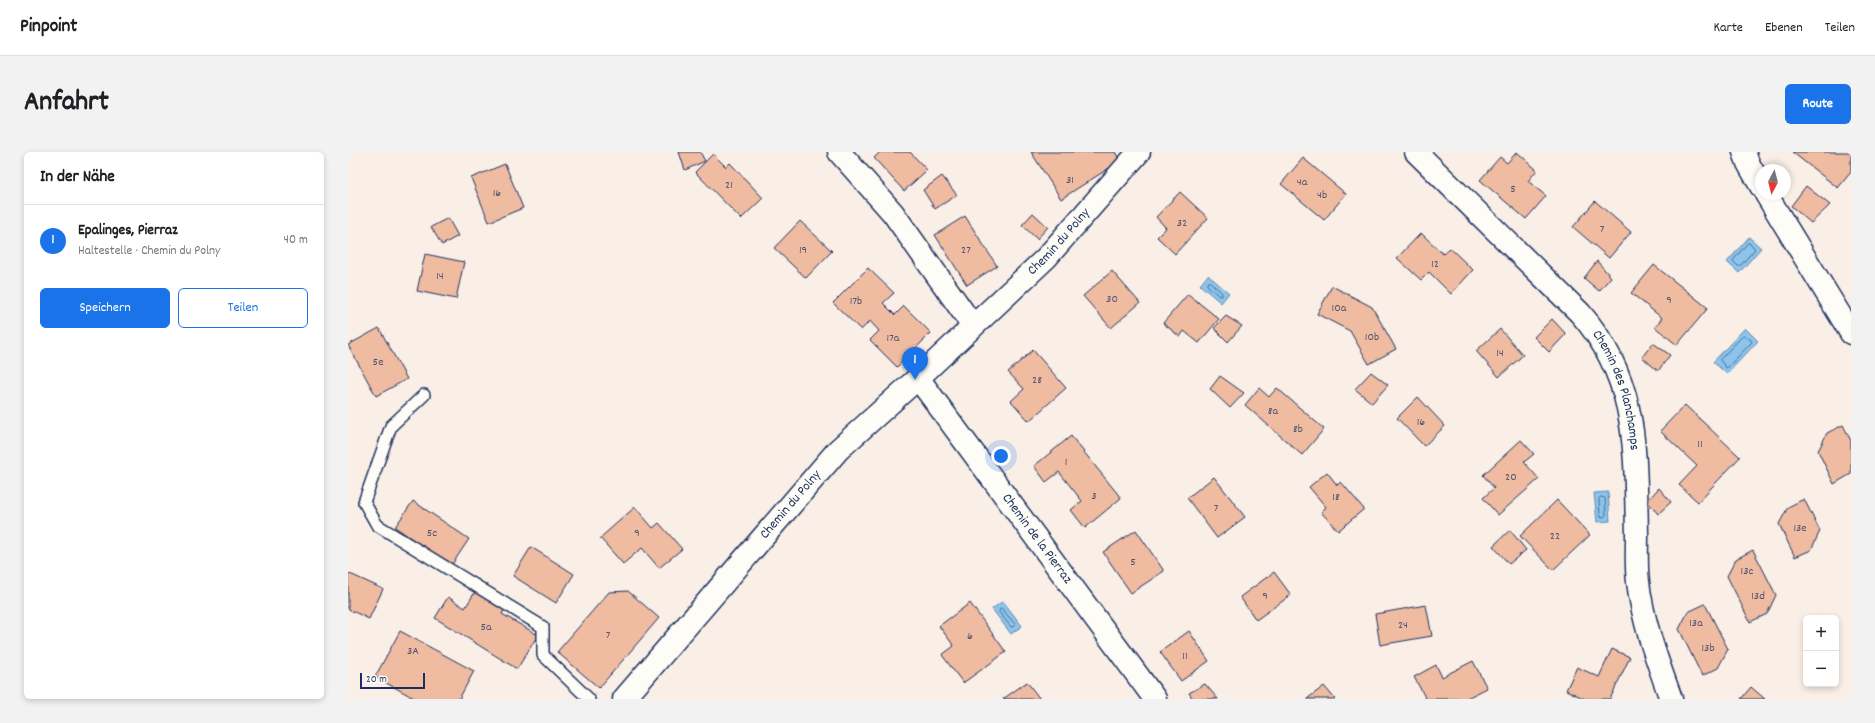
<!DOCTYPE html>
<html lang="de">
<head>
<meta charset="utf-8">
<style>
	:root { --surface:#fff; --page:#f2f2f2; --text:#202124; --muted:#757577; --line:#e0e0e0; --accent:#1a73e8 }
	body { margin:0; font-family:Dekko,sans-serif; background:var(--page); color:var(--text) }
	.controls { position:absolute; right:12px; bottom:12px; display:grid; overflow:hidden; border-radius:6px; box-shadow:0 2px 6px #0003 }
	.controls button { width:36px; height:36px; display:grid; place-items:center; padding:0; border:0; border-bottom:1px solid var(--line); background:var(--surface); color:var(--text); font:20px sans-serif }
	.compass { position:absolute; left:1407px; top:12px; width:36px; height:36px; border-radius:50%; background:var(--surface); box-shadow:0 2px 6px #0003; rotate:187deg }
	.scale { position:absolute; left:12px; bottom:10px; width:65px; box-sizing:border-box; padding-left:4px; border:2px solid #1b2f5e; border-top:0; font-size:11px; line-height:14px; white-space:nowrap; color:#1b2f5e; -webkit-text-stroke:3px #fdfcf7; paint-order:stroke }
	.you { position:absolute; left:653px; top:304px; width:14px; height:14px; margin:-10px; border:3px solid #fff; border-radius:50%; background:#1a73e8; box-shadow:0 0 0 6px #1a73e833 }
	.badge { display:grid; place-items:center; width:26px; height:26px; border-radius:50%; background:var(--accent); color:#fff; font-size:13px; font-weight:700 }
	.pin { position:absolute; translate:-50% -33px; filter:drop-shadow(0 1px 2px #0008) }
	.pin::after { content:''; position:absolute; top:21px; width:14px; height:12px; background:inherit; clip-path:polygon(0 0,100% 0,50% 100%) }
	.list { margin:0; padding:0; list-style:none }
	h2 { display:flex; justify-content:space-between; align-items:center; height:52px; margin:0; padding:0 16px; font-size:17px }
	h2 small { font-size:13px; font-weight:400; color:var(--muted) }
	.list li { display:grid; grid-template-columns:26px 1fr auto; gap:12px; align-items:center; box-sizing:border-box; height:72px; padding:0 16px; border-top:1px solid var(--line) }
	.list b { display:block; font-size:15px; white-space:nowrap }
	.list p { margin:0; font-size:13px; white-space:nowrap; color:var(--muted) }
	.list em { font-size:13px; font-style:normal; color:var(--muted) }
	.actions { display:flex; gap:8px; padding:12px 16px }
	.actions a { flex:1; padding:9px 0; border:1px solid var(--accent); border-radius:6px; text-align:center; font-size:14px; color:var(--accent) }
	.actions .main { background:var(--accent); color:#fff }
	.map { position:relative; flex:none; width:1503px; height:547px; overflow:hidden; border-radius:6px }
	header { display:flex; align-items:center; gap:24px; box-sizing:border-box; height:56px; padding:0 20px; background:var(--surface); border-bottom:1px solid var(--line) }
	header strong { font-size:19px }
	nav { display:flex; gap:22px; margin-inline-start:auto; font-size:14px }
	.intro { display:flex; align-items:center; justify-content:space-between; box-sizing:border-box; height:96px; padding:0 24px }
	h1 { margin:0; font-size:28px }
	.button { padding:10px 18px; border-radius:6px; background:var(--accent); color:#fff; font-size:14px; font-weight:700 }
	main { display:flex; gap:24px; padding:0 24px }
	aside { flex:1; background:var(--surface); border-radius:6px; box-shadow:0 2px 6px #0003 }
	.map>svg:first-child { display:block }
	.water { fill:#8cc4eb; stroke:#5f88b3 }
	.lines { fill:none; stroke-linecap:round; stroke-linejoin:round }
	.shore { stroke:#486b96; stroke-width:1 }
	.building { fill:#efbba1; stroke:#1b2f5e }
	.lane-casing { stroke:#1b2f5e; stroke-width:14 }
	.street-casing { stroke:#1b2f5e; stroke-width:25 }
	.secondary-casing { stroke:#1b2f5e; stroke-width:25 }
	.lane { stroke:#fdfcf7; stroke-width:11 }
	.street { stroke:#fdfcf7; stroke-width:22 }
	.secondary { stroke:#fdfcf7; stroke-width:22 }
	.labels { text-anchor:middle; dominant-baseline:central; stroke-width:3; stroke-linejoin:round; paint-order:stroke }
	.number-label { font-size:12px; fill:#50526f }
	.street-label { font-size:14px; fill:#1b2f5e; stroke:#fdfcf7 }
</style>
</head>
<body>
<header>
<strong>Pinpoint</strong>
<nav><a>Karte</a><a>Ebenen</a><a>Teilen</a></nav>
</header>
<div class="intro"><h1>Anfahrt</h1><a class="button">Route</a></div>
<main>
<aside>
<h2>In der Nähe<small></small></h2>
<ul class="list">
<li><span class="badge">1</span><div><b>Epalinges, Pierraz</b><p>Haltestelle · Chemin du Polny</p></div><em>40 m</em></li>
</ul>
<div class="actions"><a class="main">Speichern</a><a>Teilen</a></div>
</aside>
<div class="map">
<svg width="1503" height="547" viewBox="0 0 1503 547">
	<rect width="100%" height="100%" fill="#faefe6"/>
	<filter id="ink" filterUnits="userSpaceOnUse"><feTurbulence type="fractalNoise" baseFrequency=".025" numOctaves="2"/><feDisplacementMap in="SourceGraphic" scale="8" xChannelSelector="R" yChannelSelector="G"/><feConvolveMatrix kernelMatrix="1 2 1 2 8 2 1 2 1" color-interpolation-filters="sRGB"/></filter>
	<g filter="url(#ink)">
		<path class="water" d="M1401,85L1413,96L1391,121L1379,110Z
			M860,123L881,141L873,151L852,133Z
			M1397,176L1410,189L1379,222L1365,210Z
			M1260,340L1262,369L1249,370L1246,341Z
			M655,449L674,474L663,482L644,457Z"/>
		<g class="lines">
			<path class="shore" d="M1400,91L1403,92L1407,97L1392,114H1390L1385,109Z
				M862,130L874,141V144H871L859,133V131Z
				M1396,183L1403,188L1404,190L1380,215L1378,216L1372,208Z
				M1253,345L1257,346L1258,363L1256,365L1252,364L1251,347Z
				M653,456L667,472L665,475H663L651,460Z"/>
		</g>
		<path class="building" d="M331,0H352L357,9L337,18Z
			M532,0H562L579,18L556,39L526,6Z
			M683,0H767L772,9L713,47Z
			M1169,0L1189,18L1180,29L1198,44L1178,67L1132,28L1152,5L1159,11Z
			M1444,0H1500L1503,2V20L1490,36Z
			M365,2L378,15L382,11L415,46L393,67L347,20Z
			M955,6L998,42L976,68L933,32Z
			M157,12L175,56L141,70L123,26Z
			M594,24L609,43L587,57L575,38Z
			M1458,34L1482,53L1463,71L1443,54Z
			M832,40L860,66L827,102L809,85L818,76L808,65Z
			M1247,49L1283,80L1261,106L1225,75Z
			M685,61L700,75L689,87L674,73Z
			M617,64L649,114L619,133L587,83Z
			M100,66L110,84L94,93L83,75Z
			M452,69L484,99L458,126L426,96Z
			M1073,81L1095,102L1102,96L1125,118L1103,142L1081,120L1073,128L1049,106Z
			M77,102L116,110L108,147L69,139Z
			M1249,109L1263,125L1251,139L1236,126Z
			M1306,113L1360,156L1329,193L1307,175L1314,166L1283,141Z
			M520,116L546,141L535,151L547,163L556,154L583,181L549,215L522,188L531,179L522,169L513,178L485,151Z
			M764,119L792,151L763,176L735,144Z
			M984,134L1024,155L1048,197L1021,212L1002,179L969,162Z
			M840,142L871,167L851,191L836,179L832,185L815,171Z
			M878,164L894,174L880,190L866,176Z
			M1204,167L1218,182L1201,200L1186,185Z
			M31,176L59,227L28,244L0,193Z
			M1152,177L1175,203L1151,225L1128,199Z
			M1305,191L1322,203L1310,219L1294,205Z
			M685,198L718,236L681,269L663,249L676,237L660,220Z
			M1023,220L1040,233L1024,251L1007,237Z
			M872,224L896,241L882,256L862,237Z
			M911,236L921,245L929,236L976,277L954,303L897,253Z
			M1070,245L1097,274L1076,294L1049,266Z
			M1337,253L1392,305L1350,350L1331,333L1349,314L1312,279Z
			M1495,273L1503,289V322L1486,332L1470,299L1479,281Z
			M723,284L773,346L737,376L723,358L734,349L711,320L698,330L686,314Z
			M1173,288L1186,302L1176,310L1191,327L1150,363L1135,346L1146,336L1135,323Z
			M979,320L989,333L993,330L1016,357L990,379L973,360L978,355L961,335Z
			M866,325L897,365L869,386L839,346Z
			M1311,336L1323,350L1310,362L1299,349Z
			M1456,347L1472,379L1463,398L1447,405L1431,372L1440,355Z
			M1209,348L1242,383L1205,418L1172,384Z
			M65,349L121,387L103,414L47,375Z
			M287,355L305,376L311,371L334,397L311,416L294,396L275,412L252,386Z
			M788,378L816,419L783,441L755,400Z
			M1162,378L1178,398L1161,412L1145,394Z
			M183,395L226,422L208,451L165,424Z
			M1405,398L1428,443L1419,462L1402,470L1379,424L1388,407Z
			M926,420L943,443L908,468L892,445Z
			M0,421L35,437L21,467L0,457Z
			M280,439L311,466L251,536L209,500L261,440Z
			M127,440L156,458L154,462L190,483L169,517L87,466L100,445L117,456Z
			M622,451L658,500L615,531L594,503L606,494L591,474Z
			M1357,452L1380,497L1370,516L1354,524L1331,477L1340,460Z
			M1078,453L1084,484L1032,493L1027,462Z
			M52,479L126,519L111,547H68L27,525Z
			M841,479L861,509L833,529L812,500Z
			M1264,497L1282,505L1262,547H1237L1218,538L1229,515L1251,525Z
			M1125,509L1139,536L1117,547H1078L1066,525L1088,513L1094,525Z
			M679,530L692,547H655Z
			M857,532L870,547H845L841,541Z
			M976,534L987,547H959Z
			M1403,535L1417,547H1393Z"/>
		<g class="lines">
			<defs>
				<path id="lane" d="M76,243L43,274L16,350L29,373L195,475V503L241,547"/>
				<g id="street">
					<path d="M491,0L545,61L625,174"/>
					<path id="s1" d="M1068,0L1232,161C1291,228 1287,299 1289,382C1289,398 1288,414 1290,430C1295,471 1309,508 1323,547"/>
					<path d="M1396,0L1400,11L1413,34"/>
					<path d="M1418,42L1503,181"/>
					<path id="s2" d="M570,226L807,547"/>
				</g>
				<g id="secondary">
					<path id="s3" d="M276,547L490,298L570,226L698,106L791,0"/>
				</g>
			</defs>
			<use href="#lane" class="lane-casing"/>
			<use href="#street" class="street-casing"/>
			<use href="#secondary" class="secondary-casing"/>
			<use href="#lane" class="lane"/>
			<use href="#street" class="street"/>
			<use href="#secondary" class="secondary"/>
		</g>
	</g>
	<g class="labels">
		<g class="number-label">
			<text x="722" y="28">31</text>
			<text x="954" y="30">4a</text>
			<text x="381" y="33">21</text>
			<text x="1165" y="37">5</text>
			<text x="149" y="41">16</text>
			<text x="974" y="43">4b</text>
			<text x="834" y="71">32</text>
			<text x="1254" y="77">7</text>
			<text x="455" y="98">19</text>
			<text x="618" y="98">27</text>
			<text x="1087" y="112">12</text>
			<text x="92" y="124">14</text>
			<text x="764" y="147">30</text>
			<text x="1321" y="148">9</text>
			<text x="508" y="149">17b</text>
			<text x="991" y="156">10a</text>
			<text x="1024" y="185">10b</text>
			<text x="545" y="186">17a</text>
			<text x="1152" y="201">14</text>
			<text x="30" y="210">5e</text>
			<text x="689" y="228">28</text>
			<text x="925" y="259">8a</text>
			<text x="1073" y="270">16</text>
			<text x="950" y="277">8b</text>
			<text x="1352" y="292">11</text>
			<text x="718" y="310">1</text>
			<text x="1163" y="325">20</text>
			<text x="746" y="344">3</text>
			<text x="988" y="345">18</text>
			<text x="868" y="356">7</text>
			<text x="1452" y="376">13e</text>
			<text x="84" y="381">5c</text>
			<text x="289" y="381">9</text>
			<text x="1207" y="384">22</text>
			<text x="785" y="410">5</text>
			<text x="1399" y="419">13c</text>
			<text x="917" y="444">9</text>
			<text x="1410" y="444">13d</text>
			<text x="1348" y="471">13a</text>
			<text x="1055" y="473">24</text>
			<text x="138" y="475">5a</text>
			<text x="260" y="483">7</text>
			<text x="622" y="484">6</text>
			<text x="1360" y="496">13b</text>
			<text x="65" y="499">3A</text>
			<text x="837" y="504">11</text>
		</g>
		<g class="street-label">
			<text stroke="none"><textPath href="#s3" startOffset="632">Chemin du Polny</textPath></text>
			<text stroke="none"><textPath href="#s1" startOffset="317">Chemin des Planchamps</textPath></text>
			<text stroke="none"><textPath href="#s3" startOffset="256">Chemin du Polny</textPath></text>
			<text stroke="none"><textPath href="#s2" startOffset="200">Chemin de la Pierraz</textPath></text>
		</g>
	</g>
</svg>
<div class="controls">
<button>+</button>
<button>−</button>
</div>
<svg class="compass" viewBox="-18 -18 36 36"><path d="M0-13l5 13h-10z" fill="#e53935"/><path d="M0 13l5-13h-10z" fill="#757577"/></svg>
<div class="scale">20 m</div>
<div class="you"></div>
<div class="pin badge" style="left:567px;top:228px">1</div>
</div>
</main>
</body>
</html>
